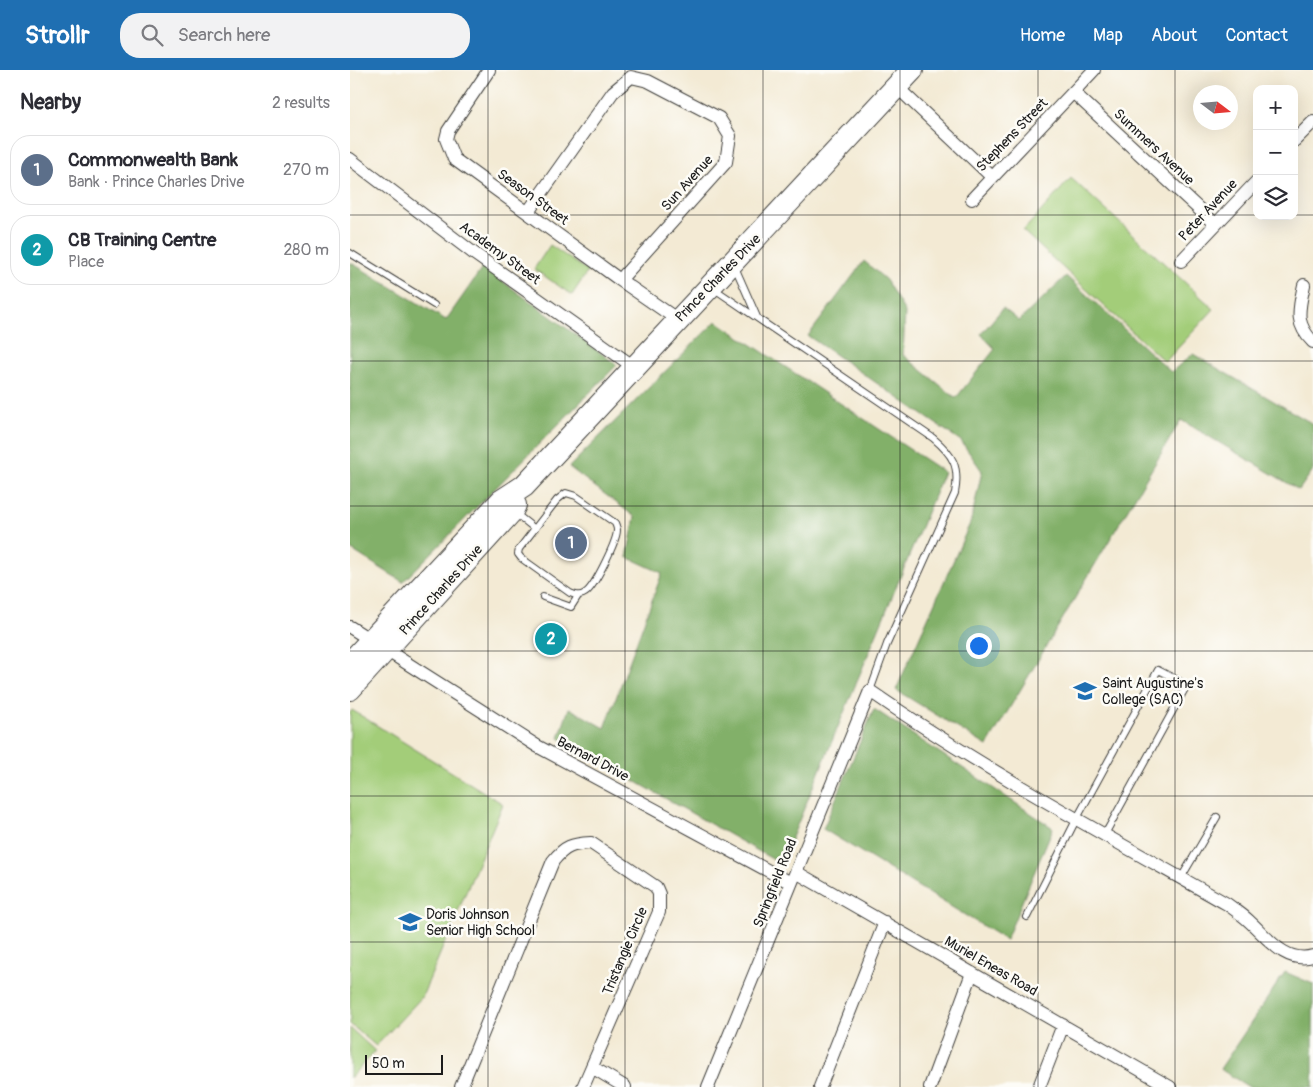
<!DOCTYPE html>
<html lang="en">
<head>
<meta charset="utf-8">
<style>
	:root { --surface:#fff; --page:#f2f2f3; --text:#2b2b33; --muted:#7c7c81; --line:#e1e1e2; --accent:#1f6fb2 }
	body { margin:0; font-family:Pangolin,sans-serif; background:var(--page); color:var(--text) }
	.controls { position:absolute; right:15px; top:15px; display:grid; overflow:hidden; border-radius:10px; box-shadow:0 5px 20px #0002 }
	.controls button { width:45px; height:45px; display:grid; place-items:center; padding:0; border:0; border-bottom:1px solid var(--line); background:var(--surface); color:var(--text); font:25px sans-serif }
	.compass { position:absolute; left:843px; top:15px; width:45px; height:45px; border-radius:50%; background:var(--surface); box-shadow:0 5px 20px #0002; rotate:106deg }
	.scale { position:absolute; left:15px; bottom:12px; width:78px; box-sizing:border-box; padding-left:5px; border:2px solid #1c1c1c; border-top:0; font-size:14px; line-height:18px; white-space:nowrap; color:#1c1c1c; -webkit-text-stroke:4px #fdfcf7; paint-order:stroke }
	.you { position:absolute; left:628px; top:575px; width:18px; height:18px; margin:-12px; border:4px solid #fff; border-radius:50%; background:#1a73e8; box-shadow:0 0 0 8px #1a73e833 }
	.badge { display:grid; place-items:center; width:32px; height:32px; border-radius:50%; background:var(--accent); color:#fff; font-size:16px; font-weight:700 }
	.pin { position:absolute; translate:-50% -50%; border:2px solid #fff; box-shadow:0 1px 5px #0006 }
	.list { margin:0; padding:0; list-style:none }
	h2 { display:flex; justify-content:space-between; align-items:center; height:65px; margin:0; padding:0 20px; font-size:21px }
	h2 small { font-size:16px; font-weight:400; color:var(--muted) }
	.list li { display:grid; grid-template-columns:32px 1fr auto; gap:15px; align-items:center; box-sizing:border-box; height:70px; margin:0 10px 10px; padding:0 10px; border:1px solid var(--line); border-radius:20px }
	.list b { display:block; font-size:19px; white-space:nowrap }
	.list p { margin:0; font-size:16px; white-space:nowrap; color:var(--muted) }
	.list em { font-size:16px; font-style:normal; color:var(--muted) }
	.icon { flex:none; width:28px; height:28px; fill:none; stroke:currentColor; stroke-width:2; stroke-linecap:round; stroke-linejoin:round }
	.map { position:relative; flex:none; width:963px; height:1017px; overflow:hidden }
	header { display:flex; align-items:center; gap:30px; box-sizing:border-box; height:70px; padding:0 25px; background:var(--accent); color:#fff }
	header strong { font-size:24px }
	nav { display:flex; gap:28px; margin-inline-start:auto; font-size:18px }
	.search { width:350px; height:45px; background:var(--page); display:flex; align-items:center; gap:12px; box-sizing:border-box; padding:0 18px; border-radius:20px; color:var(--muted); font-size:19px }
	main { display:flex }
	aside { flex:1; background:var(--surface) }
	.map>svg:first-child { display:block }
	.green { fill:#a3cd79; stroke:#60744a }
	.forest { fill:#82b069; stroke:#4f6642 }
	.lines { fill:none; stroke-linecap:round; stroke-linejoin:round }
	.lane-casing { stroke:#3c3b38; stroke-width:8 }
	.street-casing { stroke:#3c3b38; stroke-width:14 }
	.highway-casing { stroke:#3c3b38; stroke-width:24 }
	.lane { stroke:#fff; stroke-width:6 }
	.street { stroke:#fff; stroke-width:12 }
	.highway { stroke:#fff; stroke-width:22 }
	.grid { fill:none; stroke:#1c1c1c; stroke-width:1; stroke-opacity:0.55 }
	.labels { text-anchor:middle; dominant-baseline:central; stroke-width:5; stroke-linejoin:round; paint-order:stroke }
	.street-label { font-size:14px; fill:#1c1c1c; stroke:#fdfcf7 }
	.poi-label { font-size:14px; fill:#1c1c1c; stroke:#fdfcf7; text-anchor:start }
</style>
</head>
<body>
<header>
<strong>Strollr</strong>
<div class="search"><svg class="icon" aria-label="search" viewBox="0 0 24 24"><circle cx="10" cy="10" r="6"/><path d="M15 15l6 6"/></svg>Search here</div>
<nav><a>Home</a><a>Map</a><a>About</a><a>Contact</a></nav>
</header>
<main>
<aside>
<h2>Nearby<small>2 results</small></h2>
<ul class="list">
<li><span class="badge" style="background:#5c6f8a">1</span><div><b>Commonwealth Bank</b><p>Bank · Prince Charles Drive</p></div><em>270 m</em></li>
<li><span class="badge" style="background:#0f9aa8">2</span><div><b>CB Training Centre</b><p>Place</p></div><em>280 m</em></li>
</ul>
</aside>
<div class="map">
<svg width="963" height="1017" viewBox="0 0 963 1017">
	<rect width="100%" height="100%" fill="#fdfcf7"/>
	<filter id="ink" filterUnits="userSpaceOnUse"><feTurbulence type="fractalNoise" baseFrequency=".02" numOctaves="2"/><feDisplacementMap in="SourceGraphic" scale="10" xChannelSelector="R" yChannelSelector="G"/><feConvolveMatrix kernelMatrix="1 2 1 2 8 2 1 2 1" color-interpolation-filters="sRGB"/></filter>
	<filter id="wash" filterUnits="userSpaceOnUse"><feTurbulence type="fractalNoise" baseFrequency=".0096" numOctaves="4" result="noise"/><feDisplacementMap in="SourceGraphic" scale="20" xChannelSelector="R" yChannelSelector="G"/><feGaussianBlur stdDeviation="1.12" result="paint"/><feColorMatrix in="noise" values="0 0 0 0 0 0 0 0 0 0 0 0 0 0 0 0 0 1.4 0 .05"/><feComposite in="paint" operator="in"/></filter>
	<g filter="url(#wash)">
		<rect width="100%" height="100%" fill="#f3ead4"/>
		<path class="green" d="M721,108L864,239L815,292L673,161Z
			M200,175L238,201L222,225L184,199Z
			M2,640L153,734L72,927L26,976L0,954V643Z
			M0,958L25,981L0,1008Z"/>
		<path class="forest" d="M514,191L536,210L555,242L553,285L606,328L645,279L631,264L653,238L669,251L716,206L821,302L843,284L963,354V400L949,420L831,350L637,676L546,620L621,451L632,401L611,371L458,266Z
			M0,192L96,250L133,197L267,295L53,512L0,479Z
			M366,251L594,402L431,794L209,668L219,638L255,658L312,503L277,487L285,447L219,397Z
			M524,639L703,758L656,870L473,759Z
			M935,902L963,914V1017H899L870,999Z"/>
	</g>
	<g filter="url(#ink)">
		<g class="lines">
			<defs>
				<path id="lane" d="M0,183L84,235
					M385,197L407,247
					M363,218L583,368C603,385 610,396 605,423L537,574L520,621
					M216,423L226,426L265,453C266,456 267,457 267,460C267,471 244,518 235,523C230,527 225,525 220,523L171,488L168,484L169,479L207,430Z
					M165,443L185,459
					M193,527L221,537L228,526
					M831,808L867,747
					M677,847L726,750L808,600L837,615L754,766"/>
				<path id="street" d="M139,0L98,61L96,69L104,89L270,210L328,250
					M547,17L642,107
					M723,22L865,154
					M944,71L963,52
					M0,89L122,182L284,297
					M622,129L744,0
					M178,142L263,22L281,7L298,11L369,48L380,66L376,92L270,210
					M831,191L907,111
					M954,215C949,239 944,253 963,272
					M0,557L187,676L441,813
					M446,802L820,1017
					M242,997L275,1017
					M111,1017L203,791C215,776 222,774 241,773L306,817L309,824V842L233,1017
					M358,1017L520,621C634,700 757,766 877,834C885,840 893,845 899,851C917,867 935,894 963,886
					M470,1017L535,852
					M580,1017L622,903
					M689,1017L713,955"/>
				<path id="highway" d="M0,593L151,431L174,416L562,0
					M0,619L162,441L165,435"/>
			</defs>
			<use href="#lane" class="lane-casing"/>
			<use href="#street" class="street-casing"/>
			<use href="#highway" class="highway-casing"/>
			<use href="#lane" class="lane"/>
			<use href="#street" class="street"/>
			<use href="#highway" class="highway"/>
		</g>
	</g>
	<path class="grid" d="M138,0V1017M275,0V1017M413,0V1017M550,0V1017M688,0V1017M825,0V1017M0,145H907M944,145H963M0,291H963M0,436H963M0,581H963M0,726H963M0,872H963"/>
	<defs>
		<symbol id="school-bare" viewBox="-9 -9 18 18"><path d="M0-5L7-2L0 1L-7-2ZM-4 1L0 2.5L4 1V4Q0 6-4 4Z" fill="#1f6fb2" stroke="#fdfcf7" stroke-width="2.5" paint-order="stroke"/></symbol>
	</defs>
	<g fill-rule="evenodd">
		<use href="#school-bare" x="719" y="605" width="32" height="32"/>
		<use href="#school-bare" x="44" y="836" width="32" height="32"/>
	</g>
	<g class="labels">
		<g class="street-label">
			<text transform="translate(662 65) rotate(-46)">Stephens Street</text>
			<text transform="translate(804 77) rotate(43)">Summers Avenue</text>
			<text transform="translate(337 113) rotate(-48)">Sun Avenue</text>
			<text transform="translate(183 127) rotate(36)">Season Street</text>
			<text transform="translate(858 140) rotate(-47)">Peter Avenue</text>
			<text transform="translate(150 183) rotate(36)">Academy Street</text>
			<text transform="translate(368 208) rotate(-46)">Prince Charles Drive</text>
			<text transform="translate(91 520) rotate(-48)">Prince Charles Drive</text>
			<text transform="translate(243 689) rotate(28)">Bernard Drive</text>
			<text transform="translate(425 813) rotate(-68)">Springfield Road</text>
			<text transform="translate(275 881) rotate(-67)">Tristangie Circle</text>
			<text transform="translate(641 896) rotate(30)">Muriel Eneas Road</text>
		</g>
		<g class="poi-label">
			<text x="752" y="613">Saint Augustine's<tspan x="752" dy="16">College (SAC)</tspan></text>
			<text x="76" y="844">Doris Johnson<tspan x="76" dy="16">Senior High School</tspan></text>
		</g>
	</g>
</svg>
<div class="controls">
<button>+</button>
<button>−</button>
<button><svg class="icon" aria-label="layers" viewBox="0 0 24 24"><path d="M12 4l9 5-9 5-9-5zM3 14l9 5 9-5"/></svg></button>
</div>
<svg class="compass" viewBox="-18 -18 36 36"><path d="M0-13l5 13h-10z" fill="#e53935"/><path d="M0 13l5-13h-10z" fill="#7c7c81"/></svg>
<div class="scale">50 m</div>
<div class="you"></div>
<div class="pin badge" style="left:221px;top:473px;background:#5c6f8a">1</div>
<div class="pin badge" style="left:201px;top:569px;background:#0f9aa8">2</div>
</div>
</main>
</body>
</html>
